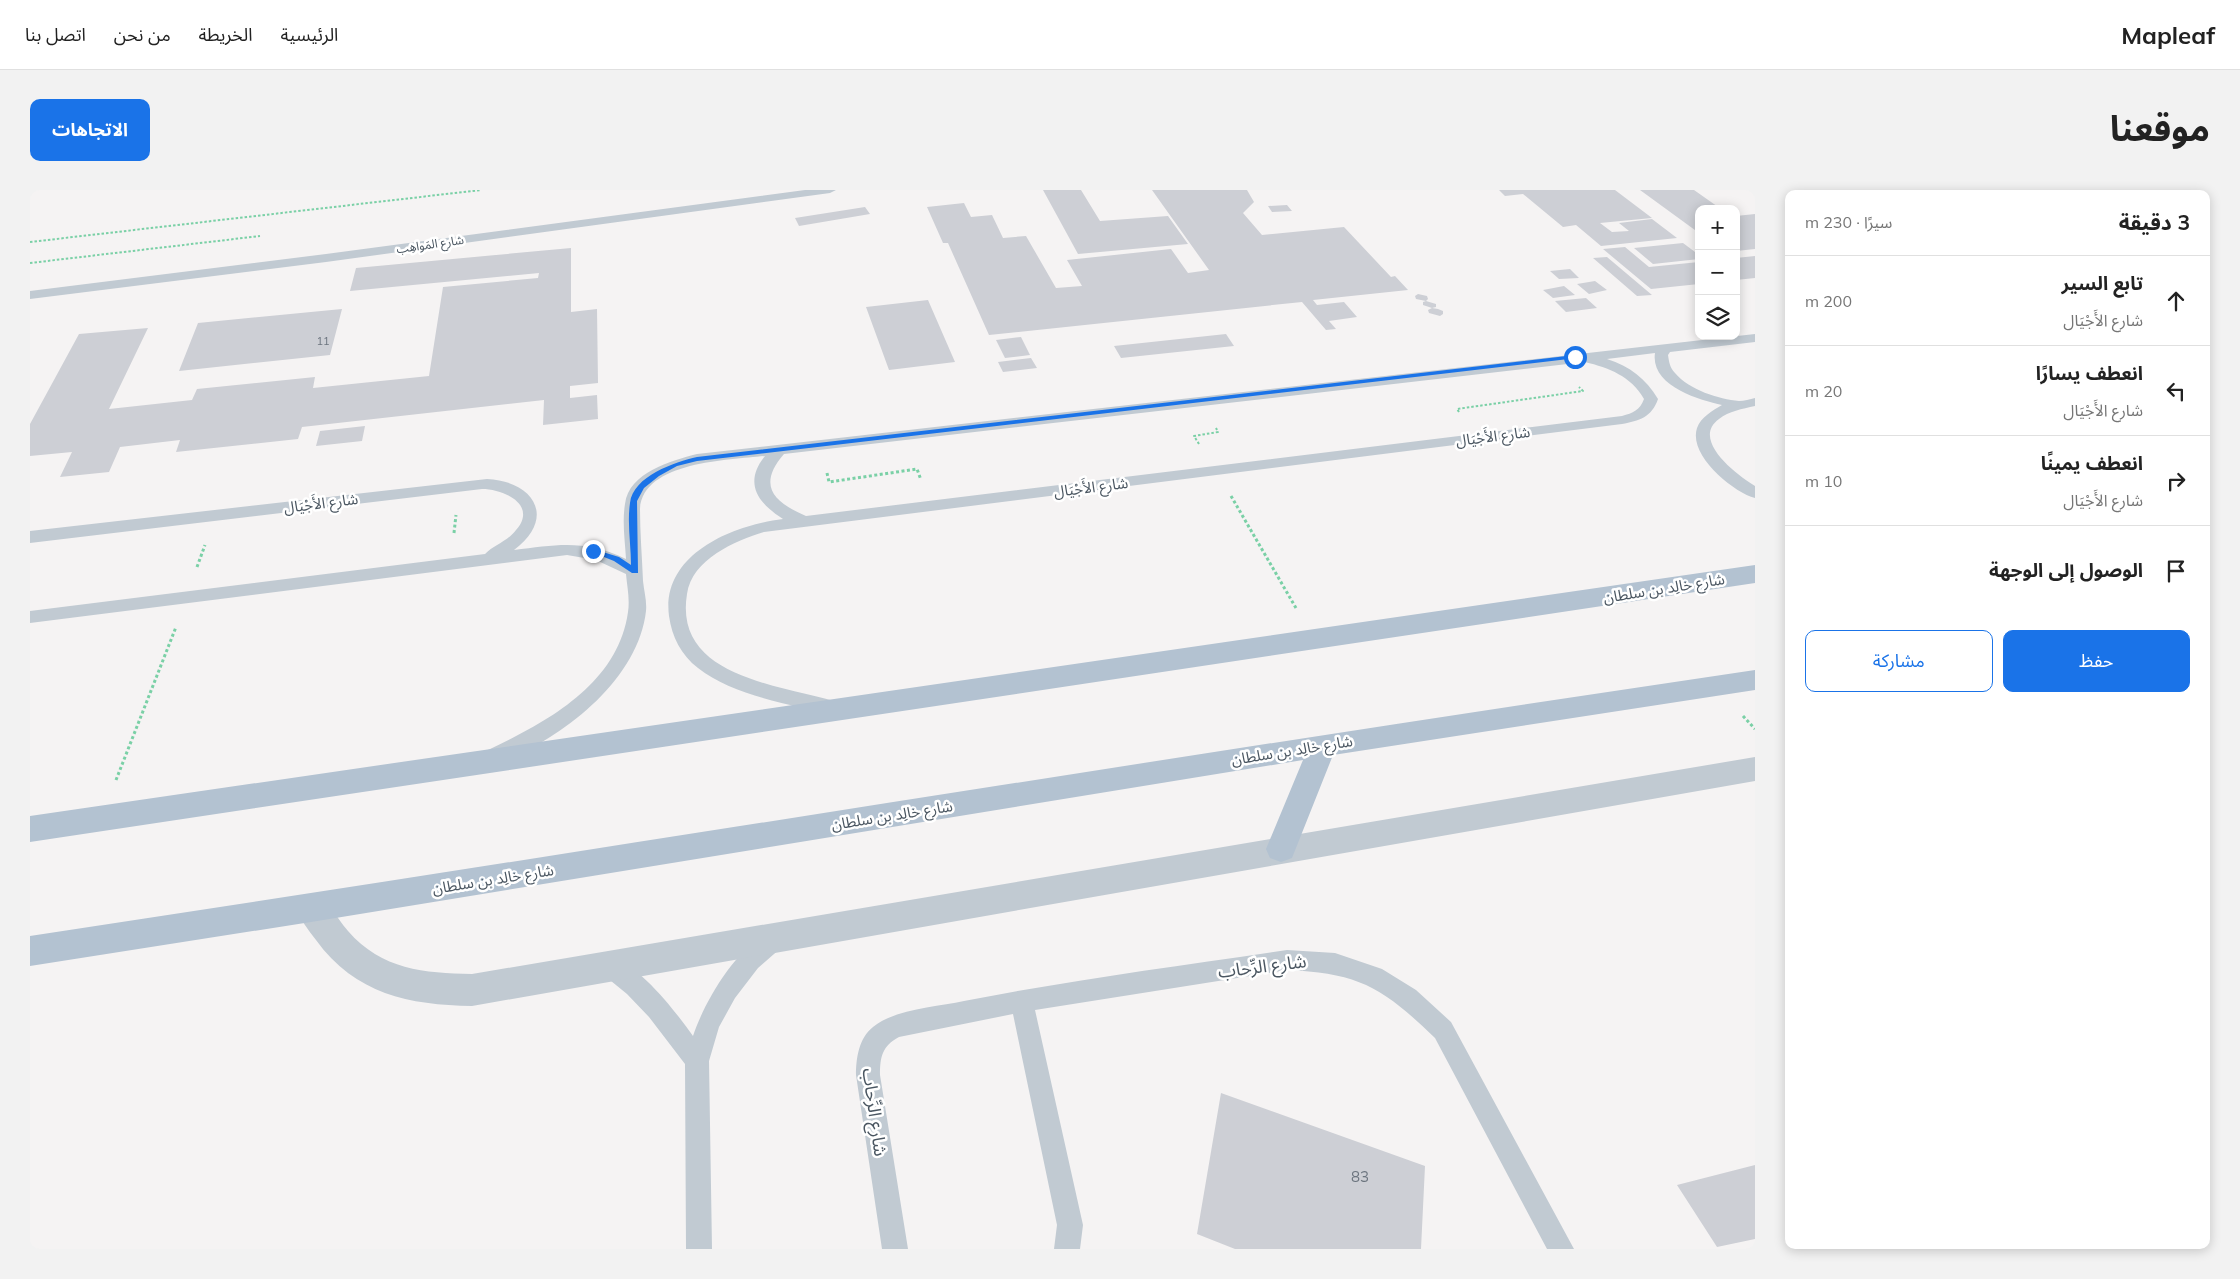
<!DOCTYPE html>
<html lang="ar">
<head>
<meta charset="utf-8">
<style>
	:root { --surface:#fff; --page:#f2f2f2; --text:#222; --muted:#767676; --line:#e0e0e0; --accent:#1a73e8 }
	body { margin:0; font-family:Mulish,"Noto Sans Arabic",sans-serif; background:var(--page); color:var(--text); direction:rtl }
	.controls { position:absolute; right:15px; top:15px; display:grid; overflow:hidden; border-radius:10px; box-shadow:0 2px 12px #0003 }
	.controls button { width:45px; height:45px; display:grid; place-items:center; padding:0; border:0; border-bottom:1px solid var(--line); background:var(--surface); color:var(--text); font:25px sans-serif }
	.stop { position:absolute; width:15px; height:15px; margin:-11px; border:4px solid #1a73e8; border-radius:50%; background:#fff }
	.stop.end { background:#1a73e8; border-color:#fff; box-shadow:0 1px 5px #0008 }
	.list { margin:0; padding:0; list-style:none }
	h2 { display:flex; justify-content:space-between; align-items:center; height:65px; margin:0; padding:0 20px; font-size:21px }
	h2 small { font-size:16px; font-weight:400; color:var(--muted) }
	.list li { display:grid; grid-template-columns:32px 1fr auto; gap:15px; align-items:center; box-sizing:border-box; height:90px; padding:0 20px; border-top:1px solid var(--line) }
	.list b { display:block; font-size:19px; white-space:nowrap }
	.list p { margin:0; font-size:16px; white-space:nowrap; color:var(--muted) }
	.list em { font-size:16px; font-style:normal; color:var(--muted) }
	.actions { display:flex; gap:10px; padding:15px 20px }
	.actions a { flex:1; padding:11px 0; border:1px solid var(--accent); border-radius:10px; text-align:center; font-size:18px; color:var(--accent) }
	.actions .main { background:var(--accent); color:#fff }
	.icon { flex:none; width:28px; height:28px; fill:none; stroke:currentColor; stroke-width:2; stroke-linecap:round; stroke-linejoin:round }
	.map { position:relative; flex:none; width:1725px; height:1059px; overflow:hidden; direction:ltr; border-radius:10px }
	header { display:flex; align-items:center; gap:30px; box-sizing:border-box; height:70px; padding:0 25px; background:var(--surface); border-bottom:1px solid var(--line) }
	header strong { font-size:24px }
	nav { display:flex; gap:28px; margin-inline-start:auto; font-size:18px }
	.intro { display:flex; align-items:center; justify-content:space-between; box-sizing:border-box; height:120px; padding:0 30px }
	h1 { margin:0; font-size:35px }
	.button { padding:12px 22px; border-radius:10px; background:var(--accent); color:#fff; font-size:18px; font-weight:700 }
	main { display:flex; gap:30px; padding:0 30px }
	aside { flex:1; background:var(--surface); border-radius:10px; box-shadow:0 2px 12px #0003 }
	.map>svg:first-child { display:block }
	.building { fill:#cdcfd5 }
	.lines { fill:none; stroke-linecap:round; stroke-linejoin:round }
	.path-far1 { stroke:#7ad0a6; stroke-width:2; stroke-dasharray:2.5 2; stroke-linecap:butt }
	.path { stroke:#7ad0a6; stroke-width:3; stroke-dasharray:3 2.5; stroke-linecap:butt }
	.lane { fill:#c1cad2; fill-rule:evenodd }
	.street { fill:#c1cad2; fill-rule:evenodd }
	.primary { fill:#b3c2d1; fill-rule:evenodd }
	.route { fill:#1a73e8 }
	.labels { text-anchor:middle; dominant-baseline:central; stroke-width:5; stroke-linejoin:round; paint-order:stroke }
	.far-number-label { font-size:11px; fill:#6b747e }
	.far-street-label { font-size:12px; fill:#4a5661; stroke:#fff }
	.street-label { font-size:15px; fill:#4a5661; stroke:#fff }
	.near-number-label { font-size:15px; fill:#6b747e }
	.near-street-label { font-size:18px; fill:#4a5661; stroke:#fff }
</style>
</head>
<body>
<header>
<strong>Mapleaf</strong>
<nav><a>الرئيسية</a><a>الخريطة</a><a>من نحن</a><a>اتصل بنا</a></nav>
</header>
<div class="intro"><h1>موقعنا</h1><a class="button">الاتجاهات</a></div>
<main>
<aside>
<h2>3 دقيقة<small>سيرًا · 230 m</small></h2>
<ul class="list">
<li><svg class="icon" aria-label="ahead" viewBox="0 0 24 24"><path d="M12 20V5M6 11l6-6 6 6"/></svg><div><b>تابع السير</b><p>شارع الأَجْيَال</p></div><em>200 m</em></li>
<li><svg class="icon" aria-label="left" viewBox="0 0 24 24"><path d="M17 20v-9H6M10 6l-5 5 5 5"/></svg><div><b>انعطف يسارًا</b><p>شارع الأَجْيَال</p></div><em>20 m</em></li>
<li><svg class="icon" aria-label="right" viewBox="0 0 24 24"><path d="M7 20v-9h11M14 6l5 5-5 5"/></svg><div><b>انعطف يمينًا</b><p>شارع الأَجْيَال</p></div><em>10 m</em></li>
<li><svg class="icon" aria-label="arrive" viewBox="0 0 24 24"><path d="M6 21V4h12l-3 4 3 4H6"/></svg><div><b>الوصول إلى الوجهة</b></div></li>
</ul>
<div class="actions"><a class="main">حفظ</a><a>مشاركة</a></div>
</aside>
<div class="map">
<svg width="1725" height="1059" viewBox="0 0 1725 1059">
	<rect width="100%" height="100%" fill="#f5f3f3"/>
	<path class="building" d="M1013,0H1051L1070,31L1138,26L1158,54L1048,64Z
		M1122,0H1217L1224,12L1213,23L1232,45L1314,37L1361,87L1365,86L1378,100L1283,110L1287,115L1314,112L1327,127L1299,131L1306,139L1296,140L1272,112L959,145L918,53H913L897,17L934,13L941,27L962,25L973,48L996,46L1026,98L1052,96L1037,70L1141,59L1158,83L1179,80Z
		M1469,0H1585L1622,28L1570,33L1582,42L1599,41L1589,33L1622,29L1647,48L1571,56L1546,35L1533,37L1493,4L1475,6Z
		M1610,0H1664L1691,19H1669V43Z
		M1257,15L1262,21L1242,22L1238,16Z
		M835,17L840,24L769,36L765,28Z
		M1725,24V59L1706,61V26Z
		M1653,53L1669,65V69L1623,74L1604,58Z
		M1595,57L1619,77L1669,72V94L1621,99L1573,59Z
		M541,58V122L567,119L568,193L540,196V208L567,205L568,229L513,235L514,210L272,237L268,249L146,262L150,250L90,257L79,282L30,287L42,262L0,266V234L49,144L118,138L79,219L162,210L167,199L285,187L283,198L399,186L413,97L508,88L509,83L320,101L326,78Z
		M1725,66V88L1706,90V68Z
		M1577,67L1622,105L1607,106L1563,68Z
		M1540,79L1549,88L1529,89L1520,81Z
		M1565,91L1577,100L1559,104L1547,94Z
		M1534,96L1545,105L1523,108L1513,100Z
		M1388,104L1397,106L1398,109L1396,111L1406,114V117L1402,118L1408,119L1413,121V124L1410,126L1399,123L1398,120L1402,118L1393,115V112L1396,111L1386,109L1385,106Z
		M1556,108L1567,118L1536,122L1525,111Z
		M898,110L925,172L859,180L836,117Z
		M312,119L300,165L149,181L168,133Z
		M1196,144L1204,156L1091,168L1084,156Z
		M991,147L1000,165L975,168L966,150Z
		M1001,168L1007,178L973,182L968,172Z
		M335,236L332,251L286,256L290,241Z
		M1191,903L1395,976L1391,1059H1205L1167,1044Z
		M1725,975V1049L1687,1057L1647,995Z"/>
	<g class="lines">
		<path class="path-far1" d="M0,52L451,0
			M0,73L230,46
			M1429,222L1427,219L1553,201L1549,197
			M1169,254L1164,246L1188,242L1186,238"/>
		<path class="path" d="M797,283L799,292L887,279L891,290
			M1201,306L1266,418
			M424,343L426,325
			M167,377L175,355
			M1713,526L1725,539
			M86,590L146,437"/>
		<path class="lane" d="M775,0H806L800,3L296,72L0,109V101L296,64Z
			M1725,144V152L1640,162L1638,165C1639,172 1640,178 1645,183C1659,200 1689,209 1709,211C1714,211 1720,209 1725,208V216C1712,219 1699,221 1689,229C1660,250 1708,286 1725,296V308C1703,302 1658,265 1667,238C1671,227 1682,221 1692,215C1669,210 1620,196 1625,163L1577,169C1600,176 1616,189 1628,209C1622,227 1609,231 1592,234L734,342C705,351 662,369 657,404C643,490 756,495 814,514L816,519L814,524L807,526C764,515 703,506 668,478C651,465 642,447 639,426C631,364 703,335 753,329C728,313 713,293 735,266C701,270 613,271 610,319C610,342 612,367 613,391C614,401 617,411 616,421C608,492 528,552 465,574L458,572L455,566L458,560C517,532 588,494 598,422C600,409 597,396 596,384L566,370L537,365L0,433V421L455,364C464,355 478,351 486,340C508,315 474,299 452,299L0,353V341L457,289C504,291 527,328 484,360C527,355 554,349 596,369C595,351 592,332 595,314C599,282 641,271 667,264ZM1555,172C1579,178 1601,186 1614,209C1610,220 1603,223 1592,226L776,326C743,312 727,295 754,264Z
			M744,740L752,743L755,750L752,757L728,778L705,808L689,837L679,871L682,1059H656L655,874L619,827L597,804L570,782L567,775L570,768L578,764C611,777 643,818 663,846C675,810 708,754 744,740Z
			M1257,760L1305,763L1352,779L1386,800L1421,832L1544,1059H1517L1405,848C1353,798 1330,783 1257,780L1005,820L1053,1035L1050,1059H1024L1027,1035L983,824L869,847C852,856 850,867 850,885L878,1059H852L826,885C826,868 829,848 843,837C865,819 907,817 934,811C1041,790 1149,776 1257,760Z"/>
		<path class="street" d="M1725,567V591L442,816C379,815 325,804 286,750C278,740 271,730 265,718L270,708L281,704C299,711 306,727 318,741C352,780 394,783 442,784Z"/>
		<path class="primary" d="M1725,375V393L0,652V626Z
			M1725,480V500L1303,565L1262,668L1251,672L1240,668L1236,659L1273,570L281,732L0,776V746C575,659 1149,565 1725,480Z"/>
	</g>
	<path class="route" d="M1545,165L1547,168L667,271L647,276L629,286L614,298L607,311L608,383H602L584,371L559,361L563,359L589,367L601,375C601,355 597,333 600,313C603,286 645,272 667,267Z"/>
	<g class="labels">
		<g class="far-number-label">
			<text x="293" y="151">11</text>
		</g>
		<g class="far-street-label">
			<text transform="translate(400 54) rotate(-8)">شارع المَواهِب</text>
		</g>
		<g class="street-label">
			<text transform="translate(1463 246) rotate(-7)">شارع الأَجْيَال</text>
			<text transform="translate(1061 297) rotate(-7)">شارع الأَجْيَال</text>
			<text transform="translate(291 313) rotate(-7)">شارع الأَجْيَال</text>
			<text transform="translate(1634 398) rotate(-9)">شارع خالِد بن سلطان</text>
			<text transform="translate(1262 560) rotate(-9)">شارع خالِد بن سلطان</text>
			<text transform="translate(862 625) rotate(-9)">شارع خالِد بن سلطان</text>
			<text transform="translate(463 689) rotate(-9)">شارع خالِد بن سلطان</text>
		</g>
		<g class="near-number-label">
			<text x="1330" y="986">83</text>
		</g>
		<g class="near-street-label">
			<text transform="translate(1232 776) rotate(-7)">شارع الرِّحاب</text>
			<text transform="translate(845 922) rotate(82)">شارع الرِّحاب</text>
		</g>
	</g>
</svg>
<div class="controls">
<button>+</button>
<button>−</button>
<button><svg class="icon" aria-label="layers" viewBox="0 0 24 24"><path d="M12 4l9 5-9 5-9-5zM3 14l9 5 9-5"/></svg></button>
</div>
<div class="stop" style="left:1545px;top:167px"></div>
<div class="stop end" style="left:563px;top:361px"></div>
</div>
</main>
</body>
</html>
